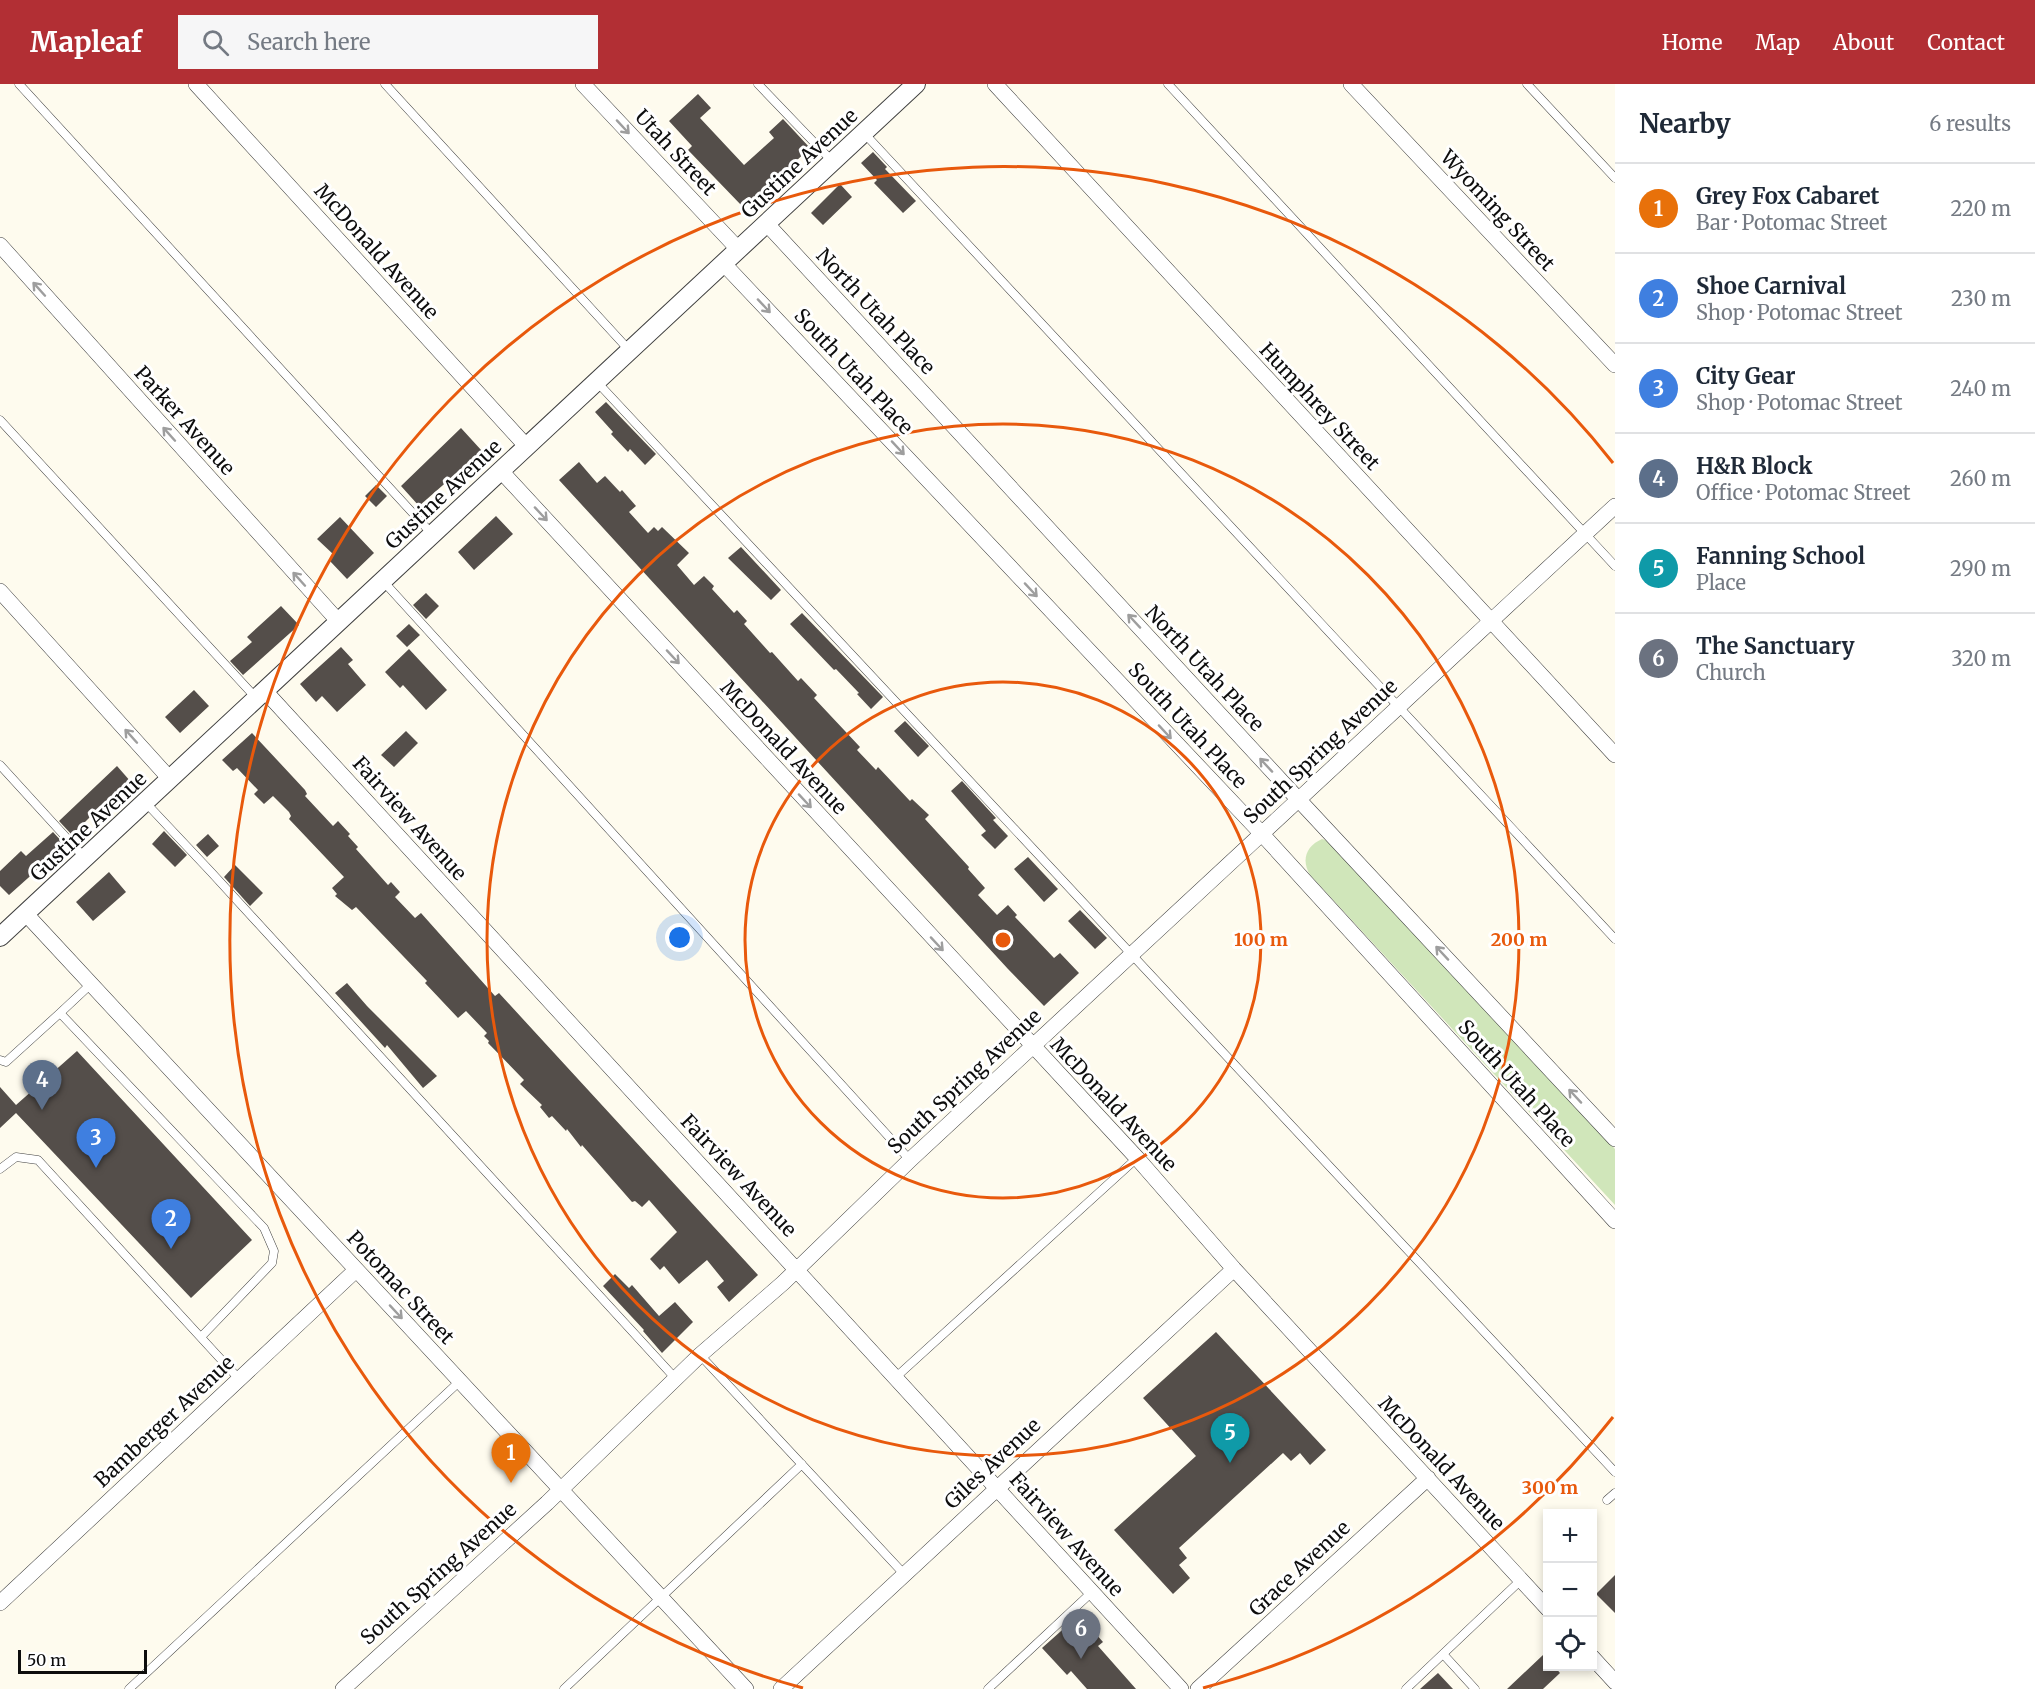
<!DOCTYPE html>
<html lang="en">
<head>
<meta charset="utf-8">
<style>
	:root { --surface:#fff; --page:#f6f6f7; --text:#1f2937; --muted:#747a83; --line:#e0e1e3; --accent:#b22f34 }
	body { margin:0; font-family:Merriweather,serif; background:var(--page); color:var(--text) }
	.controls { position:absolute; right:18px; bottom:18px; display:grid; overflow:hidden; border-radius:0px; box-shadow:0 3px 9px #0003 }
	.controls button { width:54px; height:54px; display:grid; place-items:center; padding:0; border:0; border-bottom:2px solid var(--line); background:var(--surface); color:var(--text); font:30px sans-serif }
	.scale { position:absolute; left:18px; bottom:15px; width:129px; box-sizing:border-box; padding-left:6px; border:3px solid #0d0d0d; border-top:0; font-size:16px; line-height:21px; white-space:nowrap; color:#0d0d0d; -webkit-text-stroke:4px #fff; paint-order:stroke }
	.you { position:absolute; left:680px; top:854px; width:21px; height:21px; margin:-15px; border:4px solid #fff; border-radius:50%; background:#1a73e8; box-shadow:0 0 0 9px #1a73e833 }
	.badge { display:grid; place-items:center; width:39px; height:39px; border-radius:50%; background:var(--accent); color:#fff; font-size:20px; font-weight:700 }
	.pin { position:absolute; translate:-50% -50px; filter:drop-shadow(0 2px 3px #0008) }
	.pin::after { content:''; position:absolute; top:32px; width:21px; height:18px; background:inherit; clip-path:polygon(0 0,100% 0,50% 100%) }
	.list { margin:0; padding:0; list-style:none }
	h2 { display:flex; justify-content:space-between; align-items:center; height:78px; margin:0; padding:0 24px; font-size:26px }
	h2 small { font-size:20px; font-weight:400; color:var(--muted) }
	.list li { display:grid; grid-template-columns:39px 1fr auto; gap:18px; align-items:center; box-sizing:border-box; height:90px; padding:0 24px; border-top:2px solid var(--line) }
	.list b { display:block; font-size:22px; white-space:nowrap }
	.list p { margin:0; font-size:20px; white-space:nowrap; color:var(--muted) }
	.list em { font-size:20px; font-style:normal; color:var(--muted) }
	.icon { flex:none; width:33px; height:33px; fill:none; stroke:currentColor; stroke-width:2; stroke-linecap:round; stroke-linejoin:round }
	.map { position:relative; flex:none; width:1615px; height:1605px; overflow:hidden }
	header { display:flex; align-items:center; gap:36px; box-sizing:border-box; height:84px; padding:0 30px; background:var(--accent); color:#fff }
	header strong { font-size:28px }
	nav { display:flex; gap:33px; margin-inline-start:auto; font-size:21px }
	.search { width:420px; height:54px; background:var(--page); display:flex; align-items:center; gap:15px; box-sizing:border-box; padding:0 21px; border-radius:0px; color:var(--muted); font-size:22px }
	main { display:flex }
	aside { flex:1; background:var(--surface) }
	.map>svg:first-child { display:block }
	.green { fill:#d0e6ba }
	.building { fill:#544e4a }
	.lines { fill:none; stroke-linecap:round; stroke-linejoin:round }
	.service-casing { stroke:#404040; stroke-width:9 }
	.minor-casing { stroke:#404040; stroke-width:16 }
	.tertiary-casing { stroke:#404040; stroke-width:20 }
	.service { stroke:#fff; stroke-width:8 }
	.minor { stroke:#fff; stroke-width:15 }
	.tertiary { stroke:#fff; stroke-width:18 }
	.oneway { stroke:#9e9e9e }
	.ring { fill:none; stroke:#e8590c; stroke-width:3 }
	.labels { text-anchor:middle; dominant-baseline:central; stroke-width:6; stroke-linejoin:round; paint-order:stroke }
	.street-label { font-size:20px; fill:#0d0d0d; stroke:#fff }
	.centre { fill:#e8590c; stroke:#fff; stroke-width:3 }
	.ring-label { font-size:18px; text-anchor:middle; font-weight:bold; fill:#e8590c; stroke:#fff; stroke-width:6; stroke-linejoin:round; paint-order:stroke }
</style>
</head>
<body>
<header>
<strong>Mapleaf</strong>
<div class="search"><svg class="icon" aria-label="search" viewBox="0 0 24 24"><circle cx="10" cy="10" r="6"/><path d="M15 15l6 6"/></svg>Search here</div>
<nav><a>Home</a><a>Map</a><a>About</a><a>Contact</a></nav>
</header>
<main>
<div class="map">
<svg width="1615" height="1605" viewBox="0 0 1615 1605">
	<rect width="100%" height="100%" fill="#fefbee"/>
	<path class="green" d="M1322,755L1331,758L1615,1065V1121L1310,791C1301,776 1306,762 1322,755Z"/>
	<path class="building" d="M698,10L711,24L700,34L744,81L774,54L769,48L783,35L810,64L750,120L747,117L742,122L688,66L692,62L669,37Z
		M873,68L887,83L885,85L916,117L903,129L874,99L877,96L861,79Z
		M840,100L852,113L823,141L811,129Z
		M606,318L656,370L645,381L630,365L628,368L611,350L613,348L595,328Z
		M461,344L482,367L419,422L401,402Z
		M579,378L597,399L605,392L620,408L622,406L636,422L629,428L648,449L654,443L658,447L662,443L689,469L677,481L694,501L704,492L714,502L712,505L734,529L737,526L747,537L744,540L770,569L772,568L798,597L801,594L817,611L814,614L860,663L857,666L876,686L878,683L910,717L912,715L929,731L925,735L969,783L968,785L985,804L978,811L997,831L1008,821L1017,831L1015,833L1054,874L1060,869L1079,889L1044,922L1008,885L559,396Z
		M376,401L387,412L376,423L365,412Z
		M496,432L513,450L474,486L458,468Z
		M340,433L374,469L347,495L329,476L334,471L317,455Z
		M741,463L781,506L771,516L728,474Z
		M426,509L439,522L426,535L413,521Z
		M281,522L299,541L243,591L230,577L252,558L247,553Z
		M802,529L883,613L871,625L857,610L859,609L836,585L834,586L790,540Z
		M409,540L420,551L407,563L396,552Z
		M341,563L353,576L348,580L366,601L337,628L322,612L316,618L300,600Z
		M409,565L447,606L426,626L403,601L400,604L385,588Z
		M194,606L209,622L180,649L165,633Z
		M905,637L929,662L918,673L894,647Z
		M406,647L418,659L394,683L381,671Z
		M252,649L305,706L307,710L305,712L333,742L338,737L350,750L348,752L358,763L356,765L388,801L391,798L400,808L395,813L415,834L421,829L495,912L499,909L758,1191L729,1218L717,1203L724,1197L707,1176L679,1200L664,1182L660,1186L650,1175L677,1148L649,1116L642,1123L635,1117L632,1118L582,1061L581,1063L567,1045L566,1047L552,1032L549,1034L540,1023L542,1021L520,1000L524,996L488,959L489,957L484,952L487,949L466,927L458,934L425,899L427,897L356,823L352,826L335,812L337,810L332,804L344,793L289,735L291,732L289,728L273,712L264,720L254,710L258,706L237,684L233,687L222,676Z
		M117,682L131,698L102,725L100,723L72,751L59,737Z
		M962,697L996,734L993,736L1008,752L995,765L981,751L986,747L951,707Z
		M164,747L187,771L175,783L152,760Z
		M53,748L65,761L9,811L0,802V787L21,767L26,772Z
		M208,750L219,762L207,773L196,761Z
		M1028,773L1058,805L1044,818L1014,785Z
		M235,781L263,809L250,822L224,793Z
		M109,788L126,808L93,837L76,818Z
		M1080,826L1107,854L1095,865L1068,837Z
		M347,899L367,922L437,992L423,1004L387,961L385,964L335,909Z
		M77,967L252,1156L191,1214L16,1029L0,1044V1003L16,1021Z
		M615,1190L629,1204L632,1201L659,1232L675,1218L693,1238L662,1269L643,1247L644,1246L603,1202Z
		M1216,1248L1326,1366L1310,1381L1300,1369L1291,1377L1283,1369L1179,1464L1187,1474L1179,1481L1190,1494L1173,1510L1114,1446L1196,1372L1143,1314Z
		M1615,1491V1529L1596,1510Z
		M1079,1531L1103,1558L1098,1562L1136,1605H1087L1071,1587L1067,1591L1042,1564Z
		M1543,1571L1548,1576V1582H1554L1560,1589L1543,1605H1507Z
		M1438,1589L1453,1605H1420Z"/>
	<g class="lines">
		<defs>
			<path id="service" d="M19,0L432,450
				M385,0L629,266
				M758,0L832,77
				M1168,0L1615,482
				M1527,0L1615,94
				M864,49L1615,855
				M597,298L1615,1388
				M0,336L257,615
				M383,497L910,1076
				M0,681L84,773
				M146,719L211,788L675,1294
				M60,929L91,900
				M0,976L6,978L60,929L264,1144L274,1167L272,1179L201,1253
				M0,1085L16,1073L38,1076L239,1295
				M700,1271L904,1490
				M895,1294L1137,1074
				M1607,1416L1615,1409
				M1443,1570L1475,1605
				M129,1605L460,1297
				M564,1605L802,1380
				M988,1605L1092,1508
				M1406,1605L1521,1496"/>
			<path id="minor" d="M196,0L527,363
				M583,0L739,166
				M995,0L1615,671
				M1351,0L1615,281
				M767,140L1284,700L1615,1055
				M0,161L339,538
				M724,180L1262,750L1615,1137
				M501,387L1137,1074L1234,1185L1548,1525
				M0,507L170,695
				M265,607L1181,1605
				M26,830L746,1605
				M0,1519L356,1186
				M1592,1573L1615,1598
				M343,1605L547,1419L700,1271L783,1199L910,1076L1615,422
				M781,1605L1234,1185
				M1198,1605L1428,1394"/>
			<path id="tertiary" d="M0,853L916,0"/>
		</defs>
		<use href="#service" class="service-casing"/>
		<use href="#minor" class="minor-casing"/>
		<use href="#tertiary" class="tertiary-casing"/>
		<use href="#service" class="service"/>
		<use href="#minor" class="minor"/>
		<use href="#tertiary" class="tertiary"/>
	</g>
	<defs><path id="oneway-shaft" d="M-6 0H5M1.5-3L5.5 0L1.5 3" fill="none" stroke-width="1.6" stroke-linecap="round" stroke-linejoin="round" transform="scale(1.5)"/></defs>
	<g class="oneway">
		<use href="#oneway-shaft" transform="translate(623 43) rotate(47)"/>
		<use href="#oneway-shaft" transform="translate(39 205) rotate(-132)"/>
		<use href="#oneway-shaft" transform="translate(764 222) rotate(47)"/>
		<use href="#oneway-shaft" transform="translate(169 350) rotate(-132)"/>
		<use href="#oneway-shaft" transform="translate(898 364) rotate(47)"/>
		<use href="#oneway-shaft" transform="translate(541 430) rotate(47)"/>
		<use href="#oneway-shaft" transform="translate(299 495) rotate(-132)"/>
		<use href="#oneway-shaft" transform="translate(1031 506) rotate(47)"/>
		<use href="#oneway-shaft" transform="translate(1134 537) rotate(-133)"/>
		<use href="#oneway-shaft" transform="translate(673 573) rotate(47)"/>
		<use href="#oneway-shaft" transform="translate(1165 648) rotate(47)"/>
		<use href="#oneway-shaft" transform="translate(131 652) rotate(-132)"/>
		<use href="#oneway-shaft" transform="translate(1266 681) rotate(-133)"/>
		<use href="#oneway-shaft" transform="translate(805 717) rotate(47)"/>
		<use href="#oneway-shaft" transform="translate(937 860) rotate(47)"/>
		<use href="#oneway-shaft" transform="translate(1442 869) rotate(-133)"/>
		<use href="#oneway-shaft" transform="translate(1575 1012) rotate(-133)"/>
		<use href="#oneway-shaft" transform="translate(396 1228) rotate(47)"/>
	</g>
	<g class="ring">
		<circle cx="1003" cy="856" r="258"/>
		<circle cx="1003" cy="856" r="516"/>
		<path d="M1613 1333A774 774 0 0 1 1203 1604M803 1604A774 774 0 1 1 1613 379"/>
	</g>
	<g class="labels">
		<g class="street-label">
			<text transform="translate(676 68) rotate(47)">Utah Street</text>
			<text transform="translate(799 79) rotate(-43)">Gustine Avenue</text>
			<text transform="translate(1498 126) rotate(47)">Wyoming Street</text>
			<text transform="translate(377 167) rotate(48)">McDonald Avenue</text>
			<text transform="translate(876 227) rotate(47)">North Utah Place</text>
			<text transform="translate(854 287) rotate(47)">South Utah Place</text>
			<text transform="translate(1320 322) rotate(47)">Humphrey Street</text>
			<text transform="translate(185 336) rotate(48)">Parker Avenue</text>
			<text transform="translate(443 410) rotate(-43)">Gustine Avenue</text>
			<text transform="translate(1205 584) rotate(47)">North Utah Place</text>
			<text transform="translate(1188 641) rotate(47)">South Utah Place</text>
			<text transform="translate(784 663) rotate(47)">McDonald Avenue</text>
			<text transform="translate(1320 667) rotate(-43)">South Spring Avenue</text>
			<text transform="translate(410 734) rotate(48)">Fairview Avenue</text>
			<text transform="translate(88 742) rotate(-43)">Gustine Avenue</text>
			<text transform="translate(964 997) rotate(-43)">South Spring Avenue</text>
			<text transform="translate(1517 999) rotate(48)">South Utah Place</text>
			<text transform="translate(1114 1020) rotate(47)">McDonald Avenue</text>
			<text transform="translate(739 1091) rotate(47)">Fairview Avenue</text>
			<text transform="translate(401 1203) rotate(47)">Potomac Street</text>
			<text transform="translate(164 1337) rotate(-43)">Bamberger Avenue</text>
			<text transform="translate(992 1379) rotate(-43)">Giles Avenue</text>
			<text transform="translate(1442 1379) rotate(47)">McDonald Avenue</text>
			<text transform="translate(1067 1450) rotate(48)">Fairview Avenue</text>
			<text transform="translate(1299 1484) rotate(-43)">Grace Avenue</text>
			<text transform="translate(438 1489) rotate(-42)">South Spring Avenue</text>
		</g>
	</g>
	<circle cx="1003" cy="856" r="9" class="centre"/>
	<g class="ring-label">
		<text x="1261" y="862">100 m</text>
		<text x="1519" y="862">200 m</text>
		<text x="1550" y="1410">300 m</text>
	</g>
</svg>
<div class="controls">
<button>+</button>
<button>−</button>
<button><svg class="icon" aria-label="locate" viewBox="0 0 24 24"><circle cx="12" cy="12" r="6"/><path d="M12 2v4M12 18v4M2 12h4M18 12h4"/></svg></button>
</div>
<div class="scale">50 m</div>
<div class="you"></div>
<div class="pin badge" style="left:511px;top:1399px;background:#e8710a">1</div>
<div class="pin badge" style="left:171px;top:1165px;background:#3f7fe0">2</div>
<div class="pin badge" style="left:96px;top:1084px;background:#3f7fe0">3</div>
<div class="pin badge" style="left:42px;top:1026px;background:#5c6f8a">4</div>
<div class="pin badge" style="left:1230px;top:1379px;background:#0f9aa8">5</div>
<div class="pin badge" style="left:1081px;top:1575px;background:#6b7280">6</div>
</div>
<aside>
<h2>Nearby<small>6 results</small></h2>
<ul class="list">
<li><span class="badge" style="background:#e8710a">1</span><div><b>Grey Fox Cabaret</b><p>Bar · Potomac Street</p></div><em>220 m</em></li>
<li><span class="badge" style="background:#3f7fe0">2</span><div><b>Shoe Carnival</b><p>Shop · Potomac Street</p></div><em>230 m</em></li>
<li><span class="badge" style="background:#3f7fe0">3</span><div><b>City Gear</b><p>Shop · Potomac Street</p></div><em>240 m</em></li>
<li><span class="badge" style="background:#5c6f8a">4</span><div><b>H&amp;R Block</b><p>Office · Potomac Street</p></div><em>260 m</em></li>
<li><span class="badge" style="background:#0f9aa8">5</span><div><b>Fanning School</b><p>Place</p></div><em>290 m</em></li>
<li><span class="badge" style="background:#6b7280">6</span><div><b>The Sanctuary</b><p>Church</p></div><em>320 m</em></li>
</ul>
</aside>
</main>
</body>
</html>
